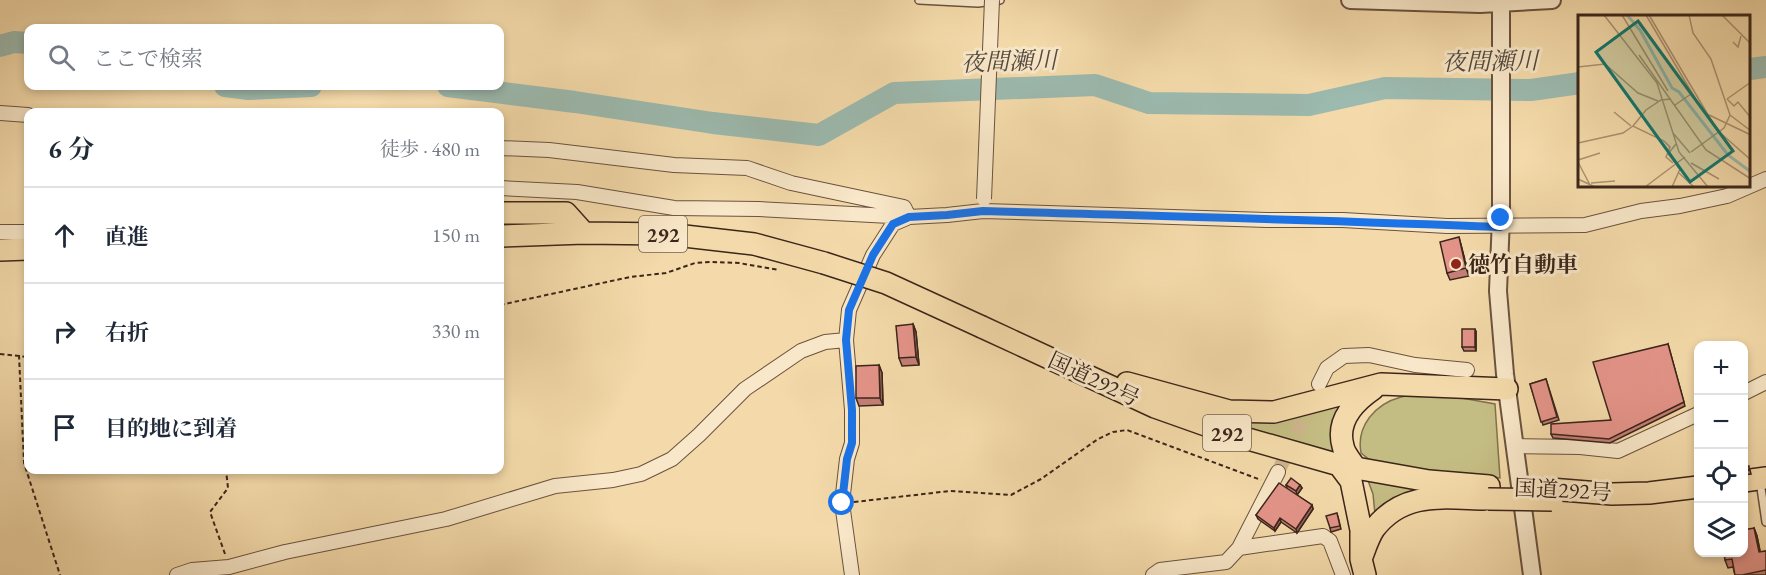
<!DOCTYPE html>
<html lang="ja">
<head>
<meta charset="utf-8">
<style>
	:root { --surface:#fff; --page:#f6f6f7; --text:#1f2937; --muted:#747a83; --line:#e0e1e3 }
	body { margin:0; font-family:"EB Garamond","Noto Serif JP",serif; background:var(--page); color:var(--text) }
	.controls { position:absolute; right:18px; bottom:18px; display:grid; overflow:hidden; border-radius:12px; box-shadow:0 3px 9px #0003 }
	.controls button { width:54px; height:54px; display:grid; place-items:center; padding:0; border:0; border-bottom:2px solid var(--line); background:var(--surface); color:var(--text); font:30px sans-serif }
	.stop { position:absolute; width:18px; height:18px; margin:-14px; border:4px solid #1a73e8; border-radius:50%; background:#fff }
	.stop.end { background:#1a73e8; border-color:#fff; box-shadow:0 2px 6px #0008 }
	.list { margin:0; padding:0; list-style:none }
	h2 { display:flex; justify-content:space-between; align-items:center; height:78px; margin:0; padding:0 24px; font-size:26px }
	h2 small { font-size:20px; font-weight:400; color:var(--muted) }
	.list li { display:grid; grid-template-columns:39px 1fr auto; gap:18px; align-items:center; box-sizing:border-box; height:96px; padding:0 24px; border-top:2px solid var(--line) }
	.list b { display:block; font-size:22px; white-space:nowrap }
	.list em { font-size:20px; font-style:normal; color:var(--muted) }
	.icon { flex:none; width:33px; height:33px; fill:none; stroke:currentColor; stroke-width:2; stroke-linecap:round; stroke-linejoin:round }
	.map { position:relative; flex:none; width:1766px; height:575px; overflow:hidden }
	.search { position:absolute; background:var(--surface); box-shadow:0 3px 9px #0003; left:24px; top:24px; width:480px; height:66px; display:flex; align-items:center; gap:15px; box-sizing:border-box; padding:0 21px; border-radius:12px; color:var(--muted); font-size:22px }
	.panel { position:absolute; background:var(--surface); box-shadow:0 3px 9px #0003; left:24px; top:108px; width:480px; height:366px; border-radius:12px }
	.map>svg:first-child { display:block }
	.green { fill:#c4bd83; stroke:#80724f; stroke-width:1.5 }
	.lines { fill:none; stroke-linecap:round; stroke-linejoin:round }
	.river { stroke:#9cbaaf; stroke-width:22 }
	.minor-tunnel { stroke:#cfb68d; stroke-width:14; stroke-dasharray:14 7; stroke-linecap:butt }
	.service-casing { stroke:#6a533f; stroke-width:10 }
	.minor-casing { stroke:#6a533f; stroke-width:16 }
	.tertiary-casing { stroke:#6a533f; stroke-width:20 }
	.trunk-casing { stroke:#3c261b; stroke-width:24 }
	.path { stroke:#3c261b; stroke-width:2; stroke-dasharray:4.5 3; stroke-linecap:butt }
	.service { stroke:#f8e7c8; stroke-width:7 }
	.minor { stroke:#f8e7c8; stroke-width:14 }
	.tertiary { stroke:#f8e7c8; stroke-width:16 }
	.trunk { stroke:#f4daaa; stroke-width:21 }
	.minor-bridge-casing { stroke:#6a533f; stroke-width:16; stroke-linecap:butt }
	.trunk-bridge-casing { stroke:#3c261b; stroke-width:24; stroke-linecap:butt }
	.minor-bridge { stroke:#f8e7c8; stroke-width:14 }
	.trunk-bridge { stroke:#f4daaa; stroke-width:21 }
	.wall { fill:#c47f76; stroke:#3c261b; stroke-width:1.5 }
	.shaded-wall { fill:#a06860; stroke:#3c261b; stroke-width:1.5 }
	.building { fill:#e49489; stroke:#3c261b; stroke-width:1.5 }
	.route { stroke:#1a73e8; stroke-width:8 }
	.poi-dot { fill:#8f2418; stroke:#f8e7c8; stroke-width:2 }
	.labels { text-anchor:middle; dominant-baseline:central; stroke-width:6; stroke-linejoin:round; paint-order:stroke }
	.shield { fill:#f8e7c8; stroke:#74604f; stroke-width:1.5 }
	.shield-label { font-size:21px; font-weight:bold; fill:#3c261b }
	.poi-label { font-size:22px; font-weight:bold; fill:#3c261b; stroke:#f8e7c8; text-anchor:start }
	.street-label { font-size:22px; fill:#3c261b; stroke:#f8e7c8 }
	.water-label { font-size:24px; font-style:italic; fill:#544b40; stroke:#f8e7c8 }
	.inset-river { fill:none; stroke:#9cbaaf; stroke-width:3 }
	.inset-road { fill:none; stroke:#aa9271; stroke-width:1.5 }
	.view { fill:#0f766e; fill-opacity:0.15; stroke:#0f766e; stroke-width:3 }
	.inset-edge { fill:none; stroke:#3c261b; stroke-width:3 }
</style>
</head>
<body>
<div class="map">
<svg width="1766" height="575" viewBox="0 0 1766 575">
	<rect width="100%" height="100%" fill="#f4daaa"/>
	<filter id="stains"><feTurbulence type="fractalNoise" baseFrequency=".00333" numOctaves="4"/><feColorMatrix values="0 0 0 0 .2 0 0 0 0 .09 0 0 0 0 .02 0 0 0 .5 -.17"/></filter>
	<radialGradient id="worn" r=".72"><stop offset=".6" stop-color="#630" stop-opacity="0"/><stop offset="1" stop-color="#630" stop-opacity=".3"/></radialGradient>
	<path class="green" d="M1434,393L1495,404L1500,478L1375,464L1361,453C1356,426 1375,404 1401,397C1411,394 1424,394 1434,393Z
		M1353,396L1341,454L1213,418Z
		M1367,478L1432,490L1376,524L1373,494Z"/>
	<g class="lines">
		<path class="river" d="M0,46L14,42L28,43
			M1750,69L1766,67
			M225,86L249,89L311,86
			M448,86L575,102L713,123L819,135L894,93L1095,85L1149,103L1309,105L1385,88L1531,90L1580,83"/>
		<path class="minor-tunnel" d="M1278,472L1313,398"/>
		<defs>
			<path id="service" d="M919,0L978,3L1000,0
				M1761,488L1766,522"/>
			<path id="minor" d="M0,113L28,115
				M500,148L549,150L674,165L747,168L791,183L904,207L909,217
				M500,188L577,192L674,208L759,209L909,217L947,215L983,211L1267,220H1343L1447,226L1585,225L1641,211L1680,206L1727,196L1766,179
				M0,232H28
				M1319,384L1327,368L1344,356L1369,355L1415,365L1467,370
				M1744,393L1766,382
				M1514,446L1580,447L1618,451L1698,414
				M1239,548L1278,472
				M177,575L192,570L229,567L285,552L446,519L555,486L613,480L641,474L672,459L699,435L745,389L801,351L825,342L846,340
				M852,575L842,503L847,459L852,443V410L846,340L849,310L873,255L893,224L907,218
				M1153,575L1160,570L1226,562L1239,548L1323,536L1330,541L1343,575"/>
			<path id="tertiary" d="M1350,0L1480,4L1552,0
				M1501,0V218L1498,291L1505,374L1532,575"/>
			<path id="trunk" d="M500,213H566L584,233
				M500,236L584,233L667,234L754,244L824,263
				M0,250L28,249
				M982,327L1155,407L1234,435L1339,465L1429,481L1489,486
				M1127,383L1229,411L1274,412L1381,384L1507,389
				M1339,465L1351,481L1361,530V559L1365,575
				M1355,467C1351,461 1344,453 1343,446C1336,421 1354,402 1373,389
				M1744,481L1766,478
				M1550,489L1612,494L1649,493L1698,487
				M1361,559C1365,549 1368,538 1374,529C1403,491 1442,498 1484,499"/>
		</defs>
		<use href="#service" class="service-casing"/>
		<use href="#minor" class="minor-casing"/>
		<use href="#tertiary" class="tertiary-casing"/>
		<use href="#trunk" class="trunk-casing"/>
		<path class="path" d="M500,305L630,277L666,273L695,263L710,262L739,263L779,270
			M0,354L28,357
			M19,355L24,463L60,575
			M854,502L950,491L1011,495L1041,479L1098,439L1113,432L1127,430L1261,480
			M225,554L210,512L228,488L226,470"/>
		<use href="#service" class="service"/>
		<use href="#minor" class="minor"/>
		<use href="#tertiary" class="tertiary"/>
		<use href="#trunk" class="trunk"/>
		<defs>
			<path id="minor-bridge" d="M984,199L992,0"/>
			<path id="trunk-bridge" d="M824,263L886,283L982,327
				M1488,499L1552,500"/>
		</defs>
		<use href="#minor-bridge" class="minor-bridge-casing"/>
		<use href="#trunk-bridge" class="trunk-bridge-casing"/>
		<use href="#minor-bridge" class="minor-bridge"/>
		<use href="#trunk-bridge" class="trunk-bridge"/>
	</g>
	<path class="wall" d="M1461,245L1469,276L1450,280L1447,273Z
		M913,324L916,332L919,365L902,366L899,358Z
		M1476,332V351H1464L1462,347Z
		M1668,344L1685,406L1610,443L1553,438L1551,434L1611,420Z
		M879,365L882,373L883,405L859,406L856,398Z
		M1546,379L1559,420L1543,425L1530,384Z
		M1743,466L1750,470L1751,474L1743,475Z
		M1286,485H1300L1302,488L1297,495L1312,505L1313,509L1297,533L1281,522L1275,531L1258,519L1256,515L1287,488Z
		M1338,517L1341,529L1331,532L1330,528Z
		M1754,528L1757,536L1760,552L1766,551V575H1735L1733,567L1728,568L1725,560Z"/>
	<path class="shaded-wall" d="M1459,237L1461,245L1469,276L1466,268Z
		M913,324L916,332L919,365L916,357Z
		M1475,329L1476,332V351L1475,347Z
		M879,365L882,373L883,405L880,398Z
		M1300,485L1302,488L1297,495L1296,491Z
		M1312,505L1313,509L1297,533L1296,529Z
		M1280,518L1281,522L1275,531L1274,528Z
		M1754,528L1757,536L1762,560L1759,552Z"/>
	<path class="building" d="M1459,237L1466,268L1447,273L1440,242Z
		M913,324L916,357L899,358L896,326Z
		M1462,329H1475V347H1462Z
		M1668,344L1684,402L1609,439L1551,434V424L1611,420L1593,362Z
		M879,365L880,398H856V366Z
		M1546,379L1557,417L1541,422L1530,384Z
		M1743,466H1749V470L1743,471Z
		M1291,478L1300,485L1296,491L1286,485Z
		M1279,483L1312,505L1296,529L1280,518L1274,528L1256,515Z
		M1337,513L1340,526L1330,528L1326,516Z
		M1754,528L1759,552L1766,551V570L1742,575H1735L1732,559L1725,560L1724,552H1743V530Z"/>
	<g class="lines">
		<path class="route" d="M842,503L847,459L852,443V410L846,340L849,310L873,255L893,224L909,217L947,215L983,211C1156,216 1328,220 1500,227L1501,218"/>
	</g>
	<circle class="poi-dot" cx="1456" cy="264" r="6"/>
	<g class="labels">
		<g class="shield">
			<rect x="639" y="216" width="48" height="36" rx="4.5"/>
			<rect x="1203" y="415" width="48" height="36" rx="4.5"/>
		</g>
		<g class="shield-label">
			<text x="663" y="234">292</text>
			<text x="1227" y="433">292</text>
		</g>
		<g class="poi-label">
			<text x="1468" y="264">徳竹自動車</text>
		</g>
		<g class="street-label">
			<text transform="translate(1094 379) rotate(25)">国道292号</text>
			<text transform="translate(1563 490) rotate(3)">国道292号</text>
		</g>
		<g class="water-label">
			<text transform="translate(1009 61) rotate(-2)">夜間瀬川</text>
			<text transform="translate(1490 61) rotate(-1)">夜間瀬川</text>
		</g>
	</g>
	<g transform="translate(1578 15)">
		<rect width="172" height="172" fill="#f4daaa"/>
		<path class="inset-river" d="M49,0L62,15L94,73L101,77L150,140L173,157"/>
		<path class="inset-road" d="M26,0L79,68L101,137L130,172M44,0L90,76M68,0L117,83M71,0L139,115L173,145M111,0L115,18L133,44L152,100L146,113L113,137M144,0L173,29M155,27L160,32L163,21M61,40L128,135L173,164M0,52L27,49L60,78L80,86M149,84L156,91L160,87L173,103M149,84L173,67M97,90L113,79M36,97L53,111M129,99L173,120M152,100L173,116M55,111L68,95L83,85L93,84M95,118L112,138M0,128L45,118L55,111L86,126L92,132L88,142L95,148M98,129L90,139L99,150M0,145L22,138M0,147L12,170M113,148L141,164M101,158L116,172M0,164L17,172M13,168L37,166M67,172L107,142M94,172L102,154L99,151"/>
		<path class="view" d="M60,6L155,136L112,167L18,37Z"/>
		<rect width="172" height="172" class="inset-edge"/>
	</g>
	<rect width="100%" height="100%" filter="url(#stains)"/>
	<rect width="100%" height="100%" fill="url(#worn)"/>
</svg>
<div class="controls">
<button>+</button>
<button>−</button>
<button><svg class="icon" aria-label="locate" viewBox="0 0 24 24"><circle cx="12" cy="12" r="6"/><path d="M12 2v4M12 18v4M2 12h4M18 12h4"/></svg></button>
<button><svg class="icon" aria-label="layers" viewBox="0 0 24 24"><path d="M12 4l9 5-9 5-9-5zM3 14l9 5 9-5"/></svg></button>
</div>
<div class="stop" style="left:842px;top:503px"></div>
<div class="stop end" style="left:1501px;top:218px"></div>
<div class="search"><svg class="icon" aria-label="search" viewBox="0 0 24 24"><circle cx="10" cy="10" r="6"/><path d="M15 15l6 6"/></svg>ここで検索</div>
<section class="panel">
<h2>6 分<small>徒歩 · 480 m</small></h2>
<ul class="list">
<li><svg class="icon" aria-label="ahead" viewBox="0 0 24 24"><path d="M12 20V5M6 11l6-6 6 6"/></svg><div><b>直進</b></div><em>150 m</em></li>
<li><svg class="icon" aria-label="right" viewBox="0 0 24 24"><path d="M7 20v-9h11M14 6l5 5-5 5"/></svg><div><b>右折</b></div><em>330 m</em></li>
<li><svg class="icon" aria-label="arrive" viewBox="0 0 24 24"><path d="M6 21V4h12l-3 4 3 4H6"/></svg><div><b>目的地に到着</b></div></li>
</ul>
</section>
</div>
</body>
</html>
